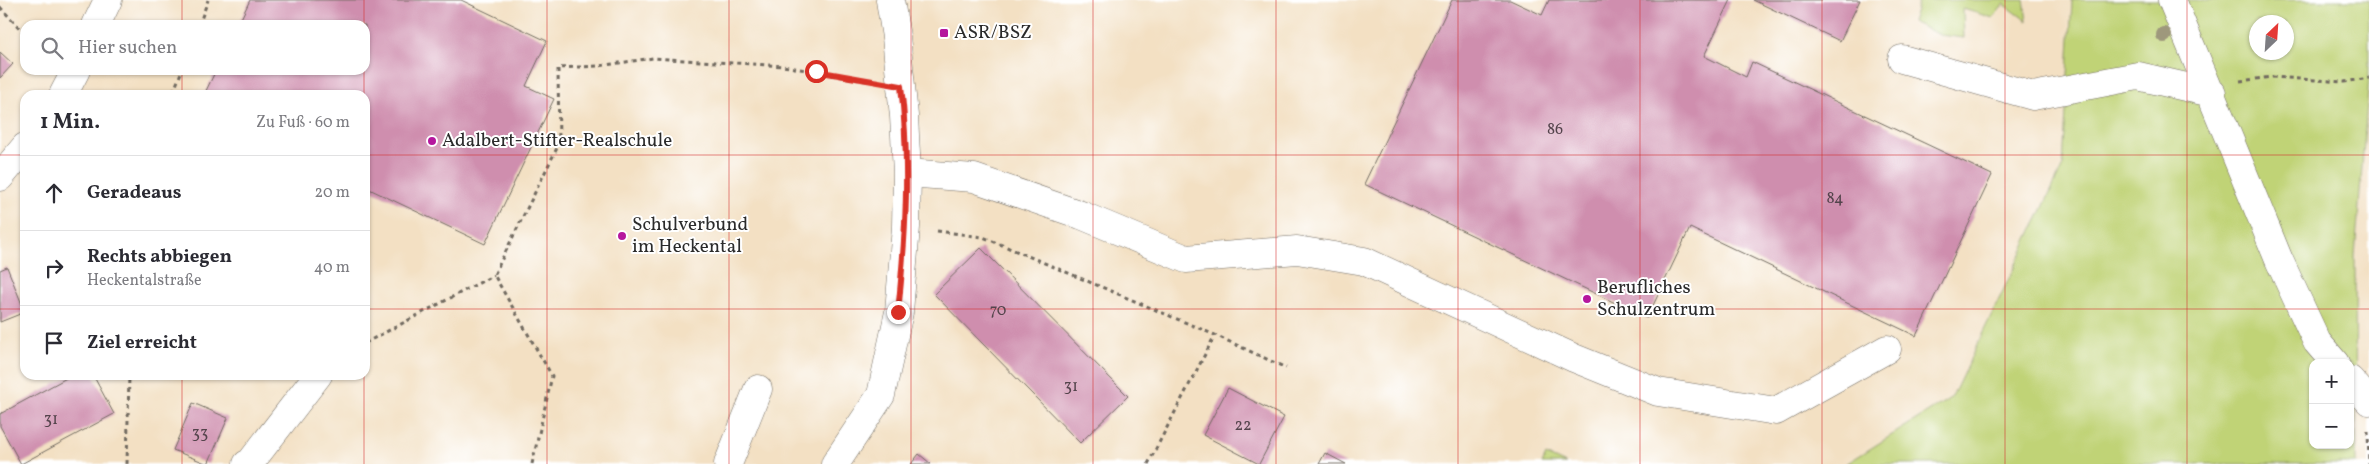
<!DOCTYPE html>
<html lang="de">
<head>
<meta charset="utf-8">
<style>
	:root { --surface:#fff; --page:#f2f2f3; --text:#2b2b33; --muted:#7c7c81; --line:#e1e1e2 }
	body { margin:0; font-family:Vollkorn,serif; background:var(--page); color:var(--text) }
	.controls { position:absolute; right:15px; bottom:15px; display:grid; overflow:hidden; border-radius:10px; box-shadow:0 1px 4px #0004 }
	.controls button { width:45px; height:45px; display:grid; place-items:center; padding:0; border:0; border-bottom:1px solid var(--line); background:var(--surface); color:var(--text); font:25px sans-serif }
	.compass { position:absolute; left:2249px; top:15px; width:45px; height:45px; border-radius:50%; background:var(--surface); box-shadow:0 1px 4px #0004; rotate:25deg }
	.stop { position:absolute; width:15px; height:15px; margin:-11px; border:4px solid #d93025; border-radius:50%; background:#fff }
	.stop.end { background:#d93025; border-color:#fff; box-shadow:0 1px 5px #0008 }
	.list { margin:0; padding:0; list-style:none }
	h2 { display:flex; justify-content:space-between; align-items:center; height:65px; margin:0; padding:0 20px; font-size:21px }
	h2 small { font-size:16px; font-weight:400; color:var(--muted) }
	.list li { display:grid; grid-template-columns:32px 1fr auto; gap:15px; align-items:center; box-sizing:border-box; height:75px; padding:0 20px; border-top:1px solid var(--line) }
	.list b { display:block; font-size:19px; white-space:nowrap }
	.list p { margin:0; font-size:16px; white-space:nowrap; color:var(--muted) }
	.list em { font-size:16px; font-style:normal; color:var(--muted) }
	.icon { flex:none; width:28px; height:28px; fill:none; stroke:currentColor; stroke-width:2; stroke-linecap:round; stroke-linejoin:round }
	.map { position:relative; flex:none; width:2369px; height:464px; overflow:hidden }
	.search { position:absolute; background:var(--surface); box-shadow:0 1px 4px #0004; left:20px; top:20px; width:350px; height:55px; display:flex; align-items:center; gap:12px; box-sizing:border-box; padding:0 18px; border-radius:15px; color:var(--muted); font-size:19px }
	.panel { position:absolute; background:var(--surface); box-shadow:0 1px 4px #0004; left:20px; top:90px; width:350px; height:290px; border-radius:15px }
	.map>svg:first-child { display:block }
	.green { fill:#c0d376; stroke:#767f50; fill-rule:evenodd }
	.building { fill:#cf8eae }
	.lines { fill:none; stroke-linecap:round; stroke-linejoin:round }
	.minor-casing { stroke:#716a60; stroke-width:29 }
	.path { stroke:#716a60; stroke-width:3; stroke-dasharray:4 4; stroke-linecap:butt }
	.minor { stroke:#fff; stroke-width:28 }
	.tree { fill:#9e987c }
	.route { stroke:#d93025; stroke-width:6 }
	.grid { fill:none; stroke:#d62828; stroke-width:1; stroke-opacity:0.55 }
	.poi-dot { fill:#b5179e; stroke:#fff; stroke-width:2 }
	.labels { text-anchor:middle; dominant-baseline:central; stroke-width:4; stroke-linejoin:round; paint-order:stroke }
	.number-label { font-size:16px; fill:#54444c }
	.poi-label { font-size:19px; fill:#2b2b2b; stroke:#fff; text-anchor:start }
</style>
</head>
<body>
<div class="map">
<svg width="2369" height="464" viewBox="0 0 2369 464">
	<rect width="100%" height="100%" fill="#fff"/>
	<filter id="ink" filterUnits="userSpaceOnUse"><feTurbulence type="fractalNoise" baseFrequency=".02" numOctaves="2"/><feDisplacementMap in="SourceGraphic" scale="10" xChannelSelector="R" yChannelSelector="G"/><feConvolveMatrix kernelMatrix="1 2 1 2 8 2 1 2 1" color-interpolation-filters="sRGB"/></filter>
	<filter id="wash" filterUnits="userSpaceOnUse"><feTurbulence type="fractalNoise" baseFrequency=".0096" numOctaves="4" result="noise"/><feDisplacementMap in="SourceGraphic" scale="20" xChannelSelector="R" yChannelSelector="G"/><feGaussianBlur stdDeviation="1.12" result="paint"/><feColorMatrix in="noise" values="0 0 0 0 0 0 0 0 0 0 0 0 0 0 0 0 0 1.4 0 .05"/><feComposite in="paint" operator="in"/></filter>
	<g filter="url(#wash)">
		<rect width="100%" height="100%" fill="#f3e0c3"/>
		<path class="green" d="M1919,0H2024L2027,21L2004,4L1993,18L1963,9L1964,38L1940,35L1912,22Z
			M2070,0H2369V78L2355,256L2356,464H1846L1952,397L2063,166L2072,1ZM2256,22H2286V52H2256ZM2313,363H2350V445H2313Z
			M1546,455L1566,464H1542Z"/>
		<g id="blocks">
			<path class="building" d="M250,0H461L547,41L526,86L554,99L485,244L365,187V95H204L216,70H365V25H238Z
				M1452,0H1510L1542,15L1549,0H1731L1704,56L1746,77L1752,62L1992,175L1916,336L1690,228L1647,318L1364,184Z
				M1753,0H1860L1840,41Z
				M0,52L13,64L0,78Z
				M981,248L1128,396L1080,443L934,294Z
				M7,267L25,312L0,322V270Z
				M72,375H93L114,414L21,464L0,426V414Z
				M1228,388L1284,417L1259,464L1203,435Z
				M193,403L228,418L208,464L173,450Z
				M1325,453L1346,464H1319Z
				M919,454L931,464H911Z"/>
		</g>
	</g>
	<g filter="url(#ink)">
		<use href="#blocks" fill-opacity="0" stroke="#716a60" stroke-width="1"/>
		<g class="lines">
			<defs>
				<path id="minor" d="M2172,0L2279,260L2317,342L2335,363
					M96,25L108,0
					M1902,59L2033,96L2138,76L2212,93
					M63,95L76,70
					M907,173L974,178L1081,215L1186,259L1297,250L1364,261L1574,358L1658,392L1776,411L1887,349
					M0,177L25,147
					M2350,380L2369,401
					M247,464L250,463L318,375
					M728,464L758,389
					M835,464L881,395L899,312L906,227L907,173L904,116L896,37L890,0"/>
			</defs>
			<use href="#minor" class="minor-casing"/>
			<path class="path" d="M0,7L25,34
				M199,25L208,0
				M2240,81L2272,77L2344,82L2369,78
				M165,95L175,88L182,70
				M937,231L983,237L1215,335L1286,368
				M365,343L494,275
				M2368,431L2369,464
				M127,464L129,375
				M532,464L552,376L494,275L559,144L558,68L599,66L653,58L783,66L869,81
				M1148,464L1215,335"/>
			<use href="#minor" class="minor"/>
		</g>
		<circle class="tree" cx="2164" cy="35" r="8"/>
	</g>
	<g class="lines" filter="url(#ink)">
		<path class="route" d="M816,71L901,86C910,163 906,235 898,312"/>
	</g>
	<path class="grid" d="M182,0V25M364,0V25M547,0V464M729,0V464M911,0V464M1093,0V464M1276,0V464M1458,0V464M1640,0V464M1822,0V464M2005,0V464M2187,0V464M182,70V95M364,70V95M0,155H25M365,155H2369M0,309H25M365,309H2369M182,375V464M364,375V464"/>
	<g class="poi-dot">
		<rect x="939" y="28" width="10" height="10" rx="2.5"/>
		<circle cx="432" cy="141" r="5"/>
		<circle cx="622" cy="236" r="5"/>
		<circle cx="1587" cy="299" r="5"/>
	</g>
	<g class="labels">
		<g class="number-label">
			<text x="1555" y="130">86</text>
			<text x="1835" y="199">84</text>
			<text x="998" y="311">70</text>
			<text x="1071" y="387">31</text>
			<text x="51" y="420">31</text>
			<text x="1243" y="426">22</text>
			<text x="200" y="434">33</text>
		</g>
		<g class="poi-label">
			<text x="954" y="33">ASR/BSZ</text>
			<text x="442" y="141">Adalbert-Stifter-Realschule</text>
			<text x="632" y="225">Schulverbund<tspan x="632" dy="22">im Heckental</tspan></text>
			<text x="1597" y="288">Berufliches<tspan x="1597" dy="22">Schulzentrum</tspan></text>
		</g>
	</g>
</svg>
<div class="controls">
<button>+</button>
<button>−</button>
</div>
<svg class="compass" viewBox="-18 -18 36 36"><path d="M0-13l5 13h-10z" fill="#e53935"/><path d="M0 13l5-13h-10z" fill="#7c7c81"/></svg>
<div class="stop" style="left:816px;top:71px"></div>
<div class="stop end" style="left:898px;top:312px"></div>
<div class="search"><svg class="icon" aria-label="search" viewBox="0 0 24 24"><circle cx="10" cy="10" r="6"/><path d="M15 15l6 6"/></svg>Hier suchen</div>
<section class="panel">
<h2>1 Min.<small>Zu Fuß · 60 m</small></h2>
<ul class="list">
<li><svg class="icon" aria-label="ahead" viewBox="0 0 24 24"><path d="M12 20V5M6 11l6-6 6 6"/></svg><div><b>Geradeaus</b></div><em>20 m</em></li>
<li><svg class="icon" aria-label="right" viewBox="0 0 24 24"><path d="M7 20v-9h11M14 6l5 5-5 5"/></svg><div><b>Rechts abbiegen</b><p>Heckentalstraße</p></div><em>40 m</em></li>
<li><svg class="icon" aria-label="arrive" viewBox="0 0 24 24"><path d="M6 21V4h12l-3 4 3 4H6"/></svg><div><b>Ziel erreicht</b></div></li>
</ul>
</section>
</div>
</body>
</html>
